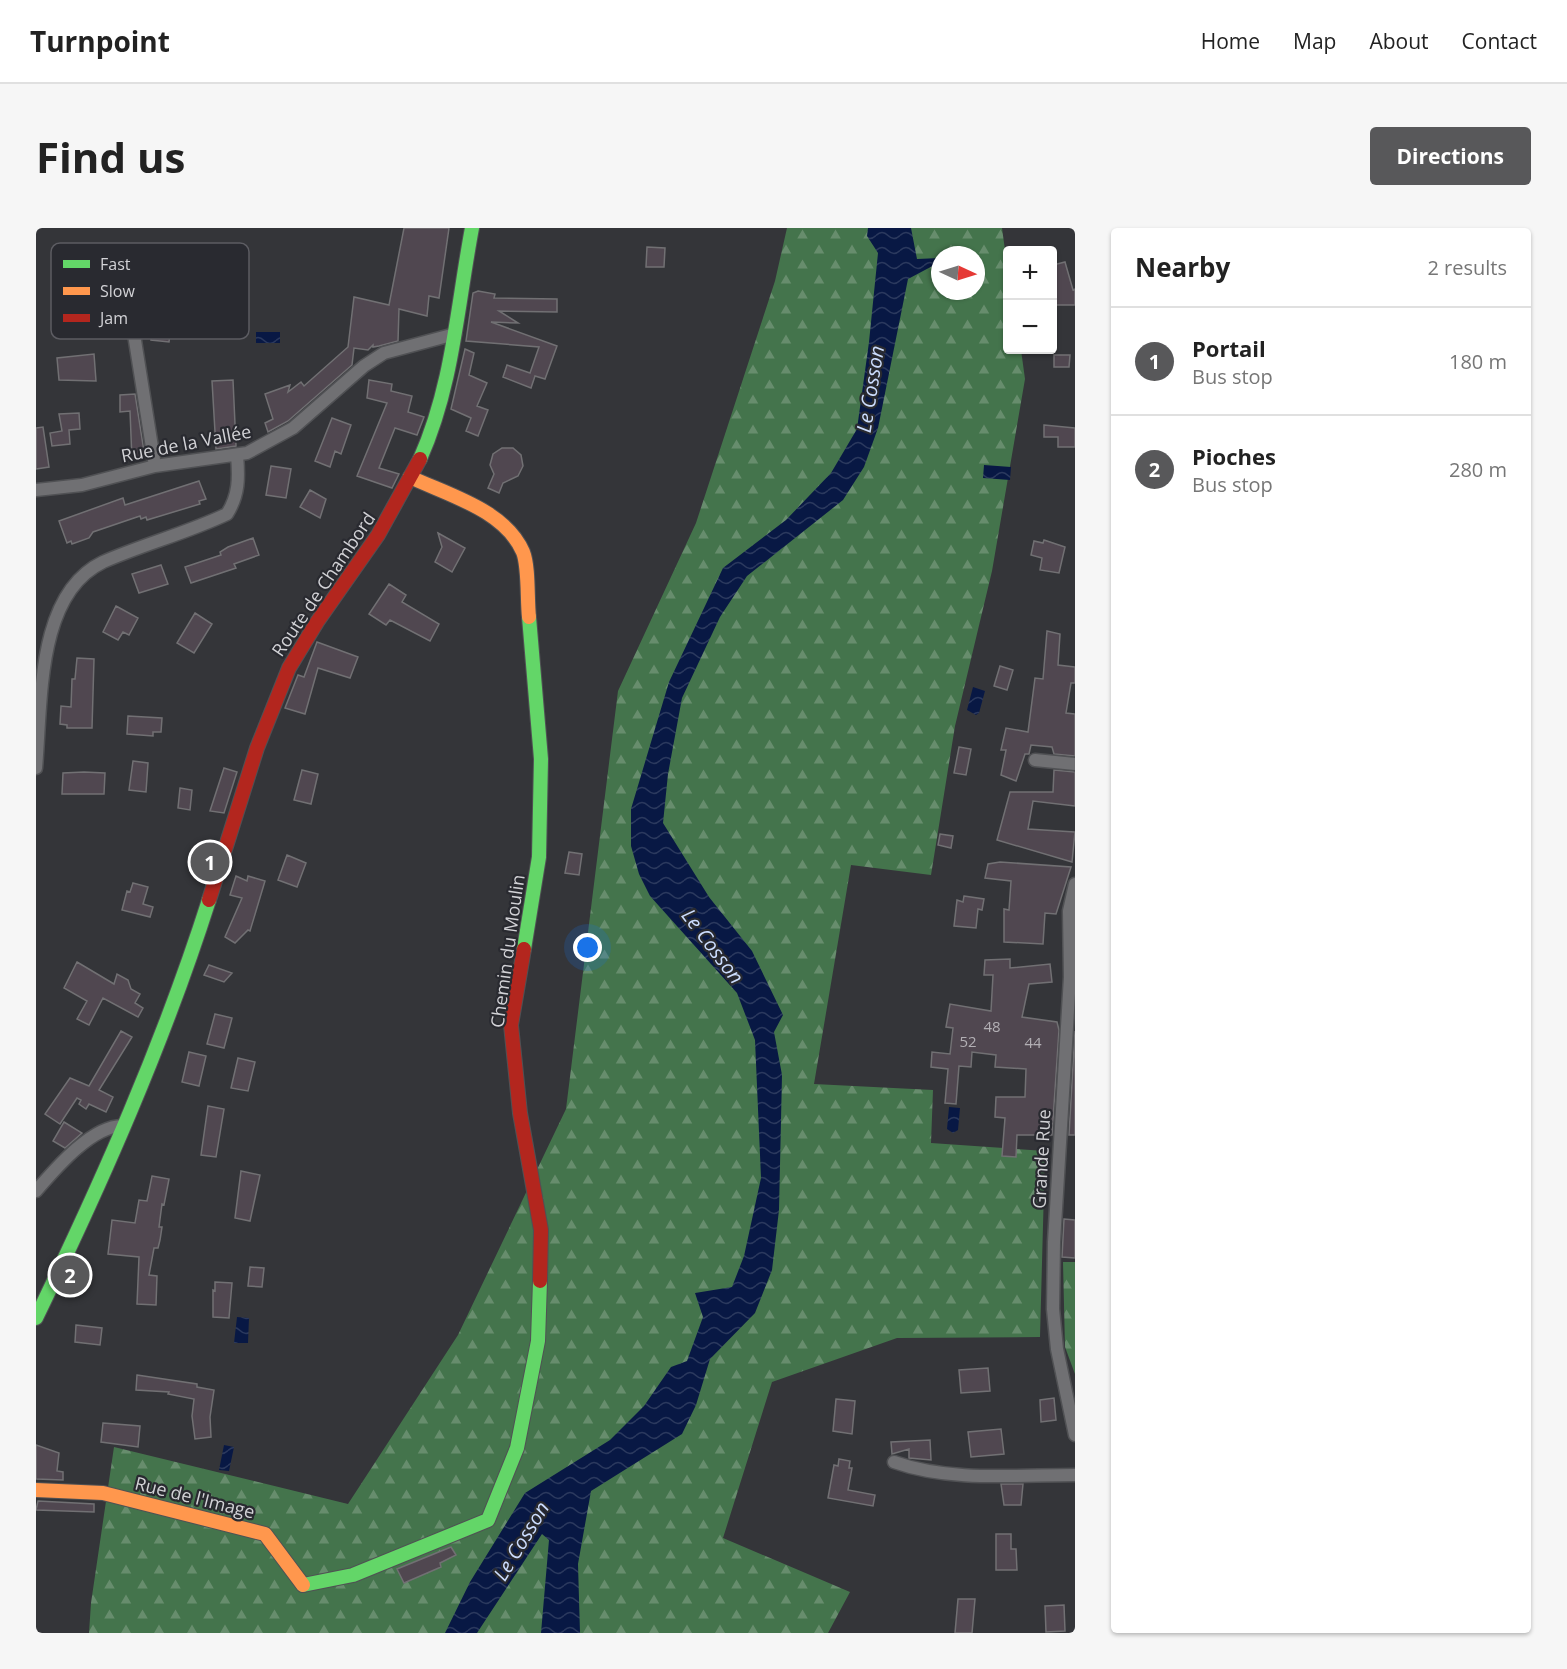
<!DOCTYPE html>
<html lang="en">
<head>
<meta charset="utf-8">
<style>
	:root { --surface:#fff; --page:#f6f6f6; --text:#222; --muted:#767676; --line:#e0e0e0; --accent:#58585a }
	body { margin:0; font-family:"Open Sans",sans-serif; background:var(--page); color:var(--text) }
	.controls { position:absolute; right:18px; top:18px; display:grid; overflow:hidden; border-radius:6px; box-shadow:0 2px 4px #0004 }
	.controls button { width:54px; height:54px; display:grid; place-items:center; padding:0; border:0; border-bottom:2px solid var(--line); background:var(--surface); color:var(--text); font:30px sans-serif }
	.compass { position:absolute; left:895px; top:18px; width:54px; height:54px; border-radius:50%; background:var(--surface); box-shadow:0 2px 4px #0004; rotate:94deg }
	.you { position:absolute; left:552px; top:720px; width:21px; height:21px; margin:-15px; border:4px solid #fff; border-radius:50%; background:#1a73e8; box-shadow:0 0 0 9px #1a73e833 }
	.badge { display:grid; place-items:center; width:39px; height:39px; border-radius:50%; background:var(--accent); color:#fff; font-size:20px; font-weight:700 }
	.pin { position:absolute; translate:-50% -50%; border:3px solid #fff; box-shadow:0 2px 6px #0006 }
	.list { margin:0; padding:0; list-style:none }
	h2 { display:flex; justify-content:space-between; align-items:center; height:78px; margin:0; padding:0 24px; font-size:26px }
	h2 small { font-size:20px; font-weight:400; color:var(--muted) }
	.list li { display:grid; grid-template-columns:39px 1fr auto; gap:18px; align-items:center; box-sizing:border-box; height:108px; padding:0 24px; border-top:2px solid var(--line) }
	.list b { display:block; font-size:22px; white-space:nowrap }
	.list p { margin:0; font-size:20px; white-space:nowrap; color:var(--muted) }
	.list em { font-size:20px; font-style:normal; color:var(--muted) }
	.map { position:relative; flex:none; width:1039px; height:1405px; overflow:hidden; border-radius:6px }
	header { display:flex; align-items:center; gap:36px; box-sizing:border-box; height:84px; padding:0 30px; background:var(--surface); border-bottom:2px solid var(--line) }
	header strong { font-size:28px }
	nav { display:flex; gap:33px; margin-inline-start:auto; font-size:21px }
	.intro { display:flex; align-items:center; justify-content:space-between; box-sizing:border-box; height:144px; padding:0 36px }
	h1 { margin:0; font-size:42px }
	.button { padding:15px 27px; border-radius:6px; background:var(--accent); color:#fff; font-size:21px; font-weight:700 }
	main { display:flex; gap:36px; padding:0 36px }
	aside { flex:1; background:var(--surface); border-radius:6px; box-shadow:0 2px 4px #0004 }
	.map>svg:first-child { display:block }
	.forest { fill:url(#forest-firs); fill-rule:evenodd }
	.water { fill:url(#water-waves) }
	.building { fill:#504750; stroke:#717073; stroke-width:1.5 }
	.lines { fill:none; stroke-linecap:round; stroke-linejoin:round }
	.street-casing { stroke:#505154; stroke-width:15 }
	.fast-casing { stroke:#505154; stroke-width:16 }
	.slow-casing { stroke:#505154; stroke-width:16 }
	.jam-casing { stroke:#505154; stroke-width:16 }
	.street { stroke:#707073; stroke-width:12 }
	.fast { stroke:#63d668; stroke-width:14 }
	.slow { stroke:#ff974d; stroke-width:14 }
	.jam { stroke:#b3261e; stroke-width:14 }
	.labels { text-anchor:middle; dominant-baseline:central; stroke-width:4.5; stroke-linejoin:round; paint-order:stroke }
	.number-label { font-size:15px; fill:#b2afb4 }
	.street-label { font-size:18px; fill:#d2d2d6; stroke:#292a30 }
	.water-label { font-size:20px; font-style:italic; fill:#ccddfe; stroke:#292a30 }
	.key { fill:#292a30; stroke:#5c5c62; stroke-width:1.5 }
	.key-label { font-size:16px; fill:#d2d2d6 }
</style>
</head>
<body>
<header>
<strong>Turnpoint</strong>
<nav><a>Home</a><a>Map</a><a>About</a><a>Contact</a></nav>
</header>
<div class="intro"><h1>Find us</h1><a class="button">Directions</a></div>
<main>
<div class="map">
<svg width="1039" height="1405" viewBox="0 0 1039 1405">
	<defs>
		<pattern id="forest-firs" width="22" height="20" patternUnits="userSpaceOnUse" patternTransform="scale(1.5)"><rect width="22" height="20" fill="#44744c"/><path d="M5 1l3.5 6h-7zM16 11l3.5 6h-7z" fill="#678d6d"/></pattern>
		<pattern id="water-waves" width="16" height="10" patternUnits="userSpaceOnUse" patternTransform="scale(1.5)"><rect width="16" height="10" fill="#081844"/><path d="M0 5q4-4 8 0t8 0" fill="none" stroke="#2b395e"/></pattern>
	</defs>
	<rect width="100%" height="100%" fill="#343539"/>
	<path class="forest" d="M751,0H966L971,37L972,122H985L989,151L956,343L919,498L895,647L815,637L778,856L897,862L895,915L1009,923L1004,1109L861,1110L736,1154L687,1310L814,1364L792,1405H53L55,1375L78,1219L312,1276L422,1107L530,881L582,463L660,295L739,53ZM904,27H940V63H904Z
		M1027,1034H1039V1146L1029,1119Z"/>
	<path class="water" d="M832,0H875L881,31L904,30V34L872,51L842,200L828,239L807,272L711,348L684,389L646,470L632,546L627,595L673,669L716,723L747,787L738,804L746,847L743,982L736,1042L719,1085L674,1131L660,1177L646,1206L555,1263L542,1336L544,1405H505L513,1312L506,1306L441,1405H409L434,1354L489,1265L574,1212L608,1178L635,1139L651,1133L667,1089L659,1065L696,1059L708,1028L725,950L719,812L701,765L614,668L603,646L595,618V581L633,454L687,340L750,292L795,245L821,201L833,114L842,25L831,8Z
		M220,104H244V115H220Z
		M948,237L975,239L974,252L947,250Z
		M937,459L949,463L943,485L940,487L931,482Z
		M913,879L924,880L922,902L917,905L911,901Z
		M201,1089L213,1090L212,1115H198Z
		M188,1217L198,1219L193,1243L183,1242Z"/>
	<path class="building" d="M368,0H413L403,70L393,68L391,88L363,81L362,113L343,118L337,119V117L332,122L318,120L316,137L252,193L232,204L229,195L237,191L229,166L254,157L252,164L265,154L268,158L312,119L318,69L353,77Z
		M611,19L629,20L628,39H610Z
		M1029,34L1037,62L1039,61V77H1017V37Z
		M97,47H110V58L148,67L147,72H138L133,114L115,112L120,71H97Z
		M442,63L459,66L458,70L521,71V84L463,83L482,95L455,94L521,118L509,151L499,148L495,160L467,149L471,137L494,145L503,119L430,113L437,65Z
		M429,121L438,125L433,147L451,155L441,178L452,182L442,208L430,203L435,190L415,181Z
		M58,126L60,153L23,152L21,130Z
		M1018,127H1034L1033,139H1018Z
		M197,152L200,218L180,221L176,153Z
		M333,152L356,156L355,163L376,168L372,184L388,189L381,207L359,200L343,240L363,246L356,260L321,248L351,175L331,170Z
		M99,166L109,230L96,232L94,183L84,184V167Z
		M43,185L44,201L33,202L34,216L16,218L14,205L26,203L23,186Z
		M296,190L315,197L305,226L299,223L294,239L279,233Z
		M1008,197L1039,200V219H1022V209H1008Z
		M7,199L13,239L0,241V200Z
		M466,220H477L485,227L487,238L482,248L467,255L463,265L452,260L458,246L454,237L457,226Z
		M235,238L255,241L250,270L230,267Z
		M163,253L170,271L163,273L164,276L111,292L110,289L105,291L104,288L57,304L53,310L36,316L35,313L31,315L23,293L87,270L89,277Z
		M274,262L290,271L284,290L264,279Z
		M402,305L429,320L416,344L399,334L406,319Z
		M217,310L223,327L198,336L200,340L155,355L149,339L185,327L184,324L192,319Z
		M1008,312L1029,319L1023,345L1004,342L1006,330L995,327L998,313L1007,315Z
		M125,337L132,356L103,365L96,346Z
		M353,356L370,367L366,374L403,396L394,413L354,392L350,397L333,386Z
		M80,378L102,390L93,407L87,404L82,412L67,404Z
		M159,385L176,396L158,425L141,415Z
		M1011,403L1024,406L1022,437L1039,439V455H1035L1030,485L1039,486V528L1018,526L1016,519L995,517L993,526H989L980,553L965,547L970,522H965L970,500L992,504L999,450L1007,451Z
		M281,414L322,429L314,450L282,440L269,486L249,480L262,447L268,449Z
		M41,430L58,431L56,500H31V497L24,496L25,478L35,479L36,451H39Z
		M964,438L977,442L971,462L958,458Z
		M92,488L126,490L125,504H117V508L91,506Z
		M923,519L935,521L930,547L918,545Z
		M97,533L112,535L110,564L93,562Z
		M188,540L201,544L188,585L174,583Z
		M266,542L282,546L275,576L258,572Z
		M1018,542L1039,544V578L997,573L992,601L1039,604L1036,634L961,612L974,564H1017Z
		M48,544L69,545L68,566H26L27,545Z
		M144,560L156,562L154,582L142,580Z
		M904,606L917,608L915,620L902,617Z
		M533,624L546,626L543,647L529,645Z
		M251,627L270,635L261,659L242,652Z
		M964,634L1035,639L1020,686L1009,685L1007,716L968,714V681L973,682L975,653L949,650L952,636Z
		M200,648L211,653L212,648L229,653L214,703L212,702L199,715L189,709L206,670L194,667Z
		M97,655L112,659L107,676L117,679L114,689L86,682L91,663L94,664Z
		M928,668L948,671L946,682L942,681L940,700L918,698L921,672L927,674Z
		M974,731V740L1014,736L1016,754L993,756L986,789L1021,794L1023,802L1016,907H981L980,929L966,928L969,890L959,889L960,869H989L990,841L959,839L960,827L936,824L935,839L923,838L920,876L909,875L912,841L895,839L896,824L914,826L917,800L910,799L914,776L955,783L957,747H948L949,732Z
		M41,734L78,756L81,746L92,752L95,761L104,766L99,775L107,780L102,789L67,770L53,797L41,791L51,773L28,760Z
		M173,737L196,745L188,754L168,747Z
		M179,786L196,790L188,820L171,816Z
		M85,803L96,809L63,862L77,869L70,884L53,876L50,881L43,876L45,872L41,870L24,896L9,886L34,850L53,858Z
		M1039,803V907H1033Z
		M153,824L170,828L163,858L146,854Z
		M202,830L219,834L212,863L195,860Z
		M172,878L188,881L180,929L165,927Z
		M28,894L46,905L29,920L17,913Z
		M205,943L224,947L214,993L199,990Z
		M116,948L133,951L128,977L126,976L123,999H126L124,1012L122,1020H118L113,1047L121,1048L120,1077L101,1076L103,1029L72,1026L76,992L99,995L103,972L111,973Z
		M1028,991L1039,992V1030L1026,1029Z
		M214,1039L228,1040L226,1059L212,1058Z
		M179,1054L196,1055L193,1090L177,1089V1062L179,1063Z
		M40,1097L66,1100L64,1117L39,1114Z
		M952,1140L954,1163L925,1165L923,1142Z
		M101,1147L161,1156V1159L178,1162L174,1189L175,1209L159,1211L156,1188L158,1171L132,1166L133,1164L100,1162Z
		M1018,1170L1020,1192L1005,1194L1004,1172Z
		M800,1171L819,1173L816,1206L797,1203Z
		M67,1195L104,1198L102,1219L65,1214Z
		M965,1201L968,1226L935,1229L932,1204Z
		M894,1212L895,1232L873,1230V1221L856,1226L855,1214Z
		M0,1217L23,1225L21,1243L27,1244V1252L0,1251Z
		M803,1231L814,1233L813,1240H816L812,1262L839,1267L837,1278L792,1270L798,1237L802,1238Z
		M965,1256H987L985,1277H968Z
		M2,1273L58,1276V1284L0,1282Z
		M960,1306H975V1321H980L981,1342H960Z
		M415,1319L420,1327L404,1335L405,1339L368,1355L361,1341Z
		M922,1371H939L936,1405H919Z
		M1028,1377L1029,1403L1010,1404L1009,1378Z"/>
	<g class="lines">
		<defs>
			<path id="street" d="M97,100L119,238
				M0,262L46,257L119,238L211,225L257,200L328,138L348,125L419,106
				M999,532L1039,536
				M0,540C6,473 0,366 67,334C108,316 151,305 191,286C203,267 203,250 201,227
				M1039,656L1033,683L1034,749L1018,1014L1017,1081L1021,1121L1039,1207
				M0,963C19,941 57,896 88,898
				M858,1234C914,1254 980,1247 1039,1247"/>
			<path id="fast" d="M384,231C417,157 421,79 436,0
				M488,721L503,629L505,531L493,389
				M0,1090C66,954 127,816 173,672
				M267,1357L317,1347L452,1292L481,1220L502,1113L504,1053"/>
			<path id="slow" d="M374,249C412,267 469,282 487,324C493,339 491,372 493,389
				M0,1262L67,1265L229,1306L267,1357"/>
			<path id="jam" d="M173,672L221,520L253,440L281,394L342,307L384,231
				M488,721L475,797L484,885L505,1002L504,1053"/>
		</defs>
		<use href="#street" class="street-casing"/>
		<use href="#fast" class="fast-casing"/>
		<use href="#slow" class="slow-casing"/>
		<use href="#jam" class="jam-casing"/>
		<use href="#street" class="street"/>
		<use href="#fast" class="fast"/>
		<use href="#slow" class="slow"/>
		<use href="#jam" class="jam"/>
	</g>
	<g class="labels">
		<g class="number-label">
			<text x="956" y="798">48</text>
			<text x="932" y="813">52</text>
			<text x="997" y="814">44</text>
		</g>
		<g class="street-label">
			<text transform="translate(150 215) rotate(-11)">Rue de la Vallée</text>
			<text transform="translate(287 356) rotate(-56)">Route de Chambord</text>
			<text transform="translate(471 723) rotate(-82)">Chemin du Moulin</text>
			<text transform="translate(1005 931) rotate(-87)">Grande Rue</text>
			<text transform="translate(159 1269) rotate(14)">Rue de l'Image</text>
		</g>
		<g class="water-label">
			<text transform="translate(834 161) rotate(-81)">Le Cosson</text>
			<text transform="translate(677 718) rotate(53)">Le Cosson</text>
			<text transform="translate(485 1313) rotate(-59)">Le Cosson</text>
		</g>
	</g>
	<rect x="15" y="15" width="198" height="96" rx="9" class="key"/>
	<rect x="27" y="32" width="27" height="8" fill="#63d668"/>
	<rect x="27" y="59" width="27" height="8" fill="#ff974d"/>
	<rect x="27" y="86" width="27" height="8" fill="#b3261e"/>
	<g class="key-label">
		<text x="64" y="42">Fast</text>
		<text x="64" y="69">Slow</text>
		<text x="64" y="96">Jam</text>
	</g>
</svg>
<div class="controls">
<button>+</button>
<button>−</button>
</div>
<svg class="compass" viewBox="-18 -18 36 36"><path d="M0-13l5 13h-10z" fill="#e53935"/><path d="M0 13l5-13h-10z" fill="#767676"/></svg>
<div class="you"></div>
<div class="pin badge" style="left:174px;top:634px">1</div>
<div class="pin badge" style="left:34px;top:1047px">2</div>
</div>
<aside>
<h2>Nearby<small>2 results</small></h2>
<ul class="list">
<li><span class="badge">1</span><div><b>Portail</b><p>Bus stop</p></div><em>180 m</em></li>
<li><span class="badge">2</span><div><b>Pioches</b><p>Bus stop</p></div><em>280 m</em></li>
</ul>
</aside>
</main>
</body>
</html>
